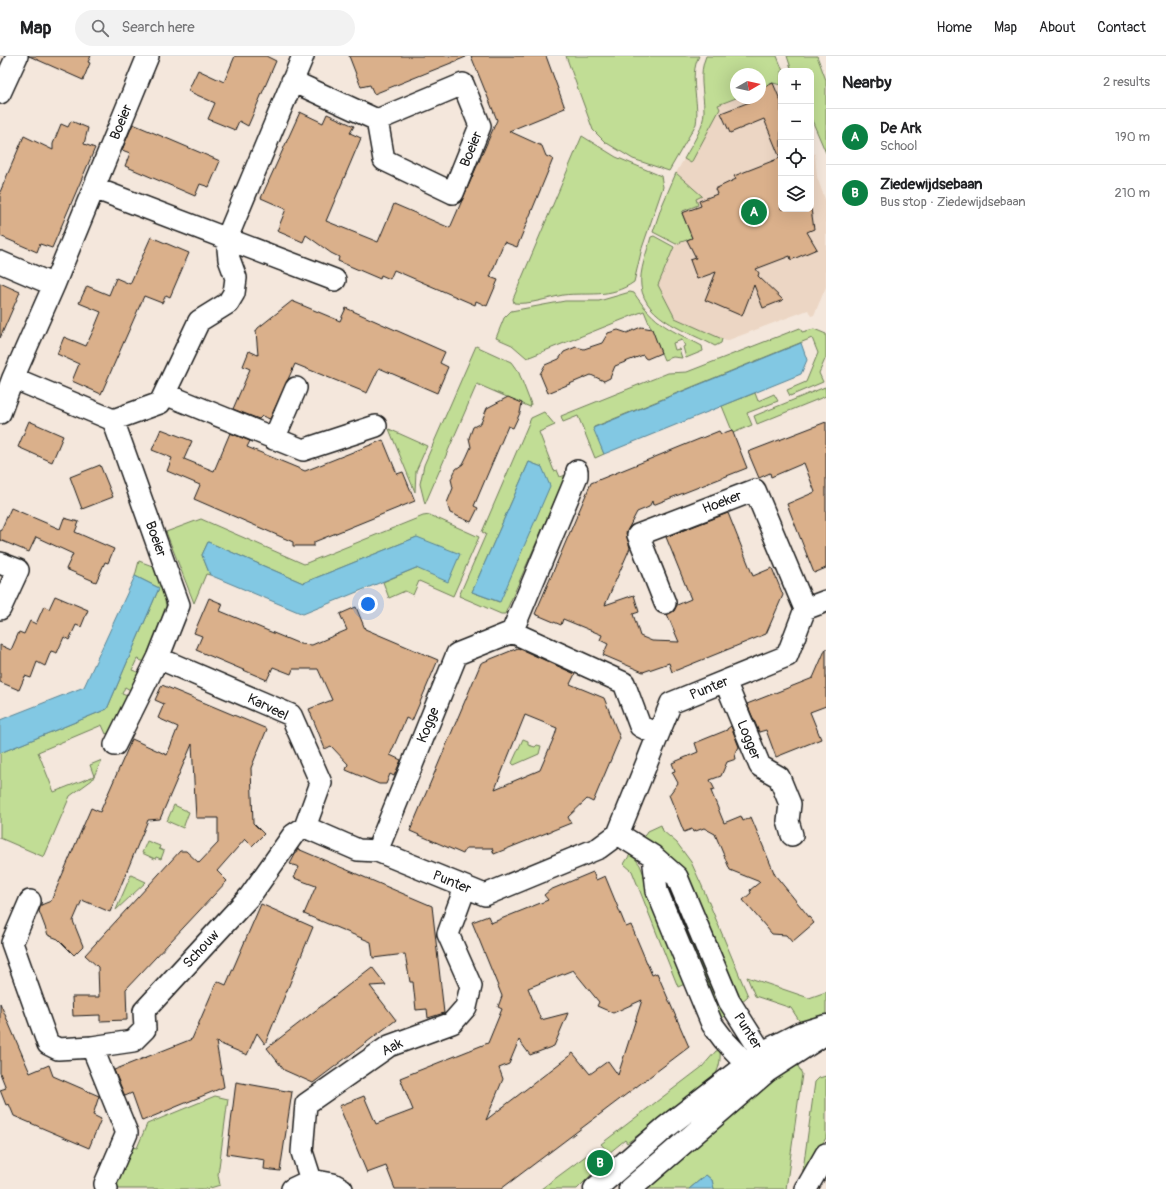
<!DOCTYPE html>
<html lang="en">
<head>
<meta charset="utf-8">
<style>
	:root { --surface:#fff; --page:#f2f2f2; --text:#202124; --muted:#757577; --line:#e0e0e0; --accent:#0b8043 }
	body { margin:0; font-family:Pangolin,sans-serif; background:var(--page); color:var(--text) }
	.controls { position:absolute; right:12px; top:12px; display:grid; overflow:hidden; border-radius:8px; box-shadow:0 4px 16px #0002 }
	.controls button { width:36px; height:36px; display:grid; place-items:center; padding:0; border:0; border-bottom:1px solid var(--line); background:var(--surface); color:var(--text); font:20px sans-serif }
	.compass { position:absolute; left:730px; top:12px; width:36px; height:36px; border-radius:50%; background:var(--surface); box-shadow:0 4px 16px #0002; rotate:81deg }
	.you { position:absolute; left:368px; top:548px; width:14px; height:14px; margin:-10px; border:3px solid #fff; border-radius:50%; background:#1a73e8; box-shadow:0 0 0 6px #1a73e833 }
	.badge { display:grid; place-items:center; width:26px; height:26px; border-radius:50%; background:var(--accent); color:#fff; font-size:13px; font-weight:700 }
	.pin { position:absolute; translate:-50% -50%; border:2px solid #fff; box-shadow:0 1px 4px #0006 }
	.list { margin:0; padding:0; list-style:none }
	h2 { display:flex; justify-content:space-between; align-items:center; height:52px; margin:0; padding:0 16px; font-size:17px }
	h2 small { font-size:13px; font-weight:400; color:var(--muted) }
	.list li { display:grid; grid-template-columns:26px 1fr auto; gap:12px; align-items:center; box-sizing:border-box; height:56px; padding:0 16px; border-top:1px solid var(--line) }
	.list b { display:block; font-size:15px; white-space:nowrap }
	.list p { margin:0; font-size:13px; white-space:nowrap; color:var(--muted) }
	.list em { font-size:13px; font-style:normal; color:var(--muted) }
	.icon { flex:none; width:22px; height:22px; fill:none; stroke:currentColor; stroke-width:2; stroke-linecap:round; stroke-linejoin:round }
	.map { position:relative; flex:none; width:826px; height:1133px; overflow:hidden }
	header { display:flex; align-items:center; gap:24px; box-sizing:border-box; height:56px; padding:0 20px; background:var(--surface); border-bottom:1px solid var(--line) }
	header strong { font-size:19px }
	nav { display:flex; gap:22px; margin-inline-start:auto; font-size:14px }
	.search { width:280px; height:36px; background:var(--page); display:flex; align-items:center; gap:10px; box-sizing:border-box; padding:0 14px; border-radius:22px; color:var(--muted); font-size:15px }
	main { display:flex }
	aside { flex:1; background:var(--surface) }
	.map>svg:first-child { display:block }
	.built { fill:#ecd6c4 }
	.green { fill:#c1dd95; stroke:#6e7c58; fill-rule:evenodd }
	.water { fill:#82c8e3; stroke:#598393 }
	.building { fill:#dab08b; stroke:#1c1c1c; fill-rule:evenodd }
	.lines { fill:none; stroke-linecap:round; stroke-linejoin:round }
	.minor-casing { stroke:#1c1c1c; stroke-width:24 }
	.tertiary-casing { stroke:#1c1c1c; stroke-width:25 }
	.minor { stroke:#fff; stroke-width:21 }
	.tertiary { stroke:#fff; stroke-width:22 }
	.labels { text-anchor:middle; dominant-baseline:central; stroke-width:3; stroke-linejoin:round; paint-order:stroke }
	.street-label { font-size:14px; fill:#1c1c1c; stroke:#fff }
</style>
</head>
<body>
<header>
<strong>Map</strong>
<div class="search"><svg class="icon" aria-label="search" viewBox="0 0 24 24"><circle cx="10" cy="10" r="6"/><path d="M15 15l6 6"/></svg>Search here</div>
<nav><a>Home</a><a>Map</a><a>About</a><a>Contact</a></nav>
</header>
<main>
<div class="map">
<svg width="826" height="1133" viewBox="0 0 826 1133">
	<rect width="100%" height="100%" fill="#f4e7dc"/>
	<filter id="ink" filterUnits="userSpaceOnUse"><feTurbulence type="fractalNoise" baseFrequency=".025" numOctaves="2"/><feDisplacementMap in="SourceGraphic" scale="8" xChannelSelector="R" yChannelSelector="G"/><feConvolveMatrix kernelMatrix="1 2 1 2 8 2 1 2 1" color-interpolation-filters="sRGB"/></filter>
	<g filter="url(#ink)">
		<path class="built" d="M773,27L781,29V153H811V97L815,98L817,121L826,146V231L814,259L811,260L808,254L726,285L675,262L658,229L676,188L692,182L682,157L683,155L698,149L696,143L701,140L676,117L684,103L691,107L718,49L737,42H760V33Z"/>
		<path class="green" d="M566,0H699C688,21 700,46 696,68L669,115L633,103L605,86L593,74Z
			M706,0H777L783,15H781V29L773,27L760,33V18H736V42L718,49L720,53L691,107L684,103C692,88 704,72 704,55C704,35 698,19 706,0Z
			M787,0H817L826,24V97L811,62V15H792Z
			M582,80L616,101L661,120L663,131L642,192L634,226C610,243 588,236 563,239C548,242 529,249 514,247L513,243Z
			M676,117L702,140L696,143L698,149L683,155L682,157L692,182L676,188L653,176L661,152Z
			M654,180L674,191L658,229L675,262L722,283L721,287L715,290C690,276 645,264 641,230C639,215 647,196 651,181Z
			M630,236L634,237C656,270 670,273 702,290L703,295L686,302L683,291L685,290L682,284L673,287L675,294L679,293L682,302L673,301L664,304L644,255L527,302L512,289L496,282L504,262L511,255L565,245H599Z
			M800,272L802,276L814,273L826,278V301L819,317L823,326L790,340L787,334L806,326L818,297L812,282L594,371L604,398L595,402L578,360L563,366L561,360L668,317L687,316Z
			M476,290L511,306L519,317L531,348L530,351L477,328L425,448L420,428L424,409Z
			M825,331L826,340L757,368L754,360Z
			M755,337L758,345L774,338L778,345L747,357L752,369L733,377L722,350Z
			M544,356L555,369L539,376L554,415L557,414L560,421L566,419L505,558H501L459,540L486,478L482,476L531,362ZM529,406L542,411L499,546L472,536Z
			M389,373L427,390L416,415L415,436Z
			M430,459L479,481L453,540L419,525L413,539L405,535L389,542L383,526L416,512L417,481L303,527L208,486L202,499L210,519L206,518L194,547L166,476L201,463L304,508L423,460Z
			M139,505L155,511L167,541L165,545L166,550L169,552L145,606L137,603L132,614L140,617L132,635L125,631L122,638L130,641L116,674L106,678L102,669L38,696L54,736L94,720L90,709L102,704L92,724L70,740L44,801L0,782V697L107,653L159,532L135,520Z
			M523,683L528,685V689L535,691L537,689L541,690L539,698L514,709L512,707Z
			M174,749L189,756L183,772L167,765Z
			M661,769L663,775L677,787L691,806L702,830L748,940L738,949L687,825L641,784L648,775Z
			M147,785L160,790L159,793L164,795L161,803L156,801L155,803L142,797Z
			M631,797L640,809L687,927L678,931L632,815L624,808Z
			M131,819L146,826L116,854Z
			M668,820L729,957L718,965L662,823Z
			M747,921L809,942L826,936V960L802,969L791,952L755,940Z
			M720,994C721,1008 718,1017 709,1028L627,1087L625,1084L609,1097L601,1088L702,1011L716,995Z
			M796,1006L802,1018L786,1133H714L712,1124L706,1119L689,1133H636Z
			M826,1020V1082L802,1121L815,1026L819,1022Z
			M215,1040L228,1043L218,1119L220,1129L207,1133H116L113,1126L128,1090L137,1092L147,1068Z
			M587,1099L598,1112L577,1133H541Z"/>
		<path class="water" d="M801,287L807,304L801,318L604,398L593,372Z
			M529,406L542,411L550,430L500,546L472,536Z
			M417,481L460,498L448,526L416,512L303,558L210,519L202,499L208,486L303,527Z
			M135,520L159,532L107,653L0,697V664L84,631Z
			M706,1119L712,1124L714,1133H689Z"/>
		<path class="building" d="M29,0H91L88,6L90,7L83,24Z
			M235,0H266L276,5L248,70L239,65L235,74L208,63L215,47L188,35L198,14L224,26Z
			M349,0H466V1L374,38L370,29L361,31Z
			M471,0H546L565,52L509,75L542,90L546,100L553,103L517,191L504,186L490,221L498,224L487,250L476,245L475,249L394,214L390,223L381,219L380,223L338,205L339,201L331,197L306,179L303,186L277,175L286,153L261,142L300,56L323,67L327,58L354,70L350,77L361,82L326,165L378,186L394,148L450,172L497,64Z
			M773,27L781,46V153H811L814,173L807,176L817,193L791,204L790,200L756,213L759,217L758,220L783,244L763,252L754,229L742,260L705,244L716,216L697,223L690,204L696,202L687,184L692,182L682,157L701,150L699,145L717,138L715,133L736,123L734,120L780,102L764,63L730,77L721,57L760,42V33Z
			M71,65L88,72L84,88L95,92L52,192L40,188L37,196L0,180V136L24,80L53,94V88L61,68L68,71Z
			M133,68L220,105L209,131L200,128L195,140L125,110L130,97L122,94Z
			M151,181L189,197L170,241L166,239L162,247L144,240L101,338L72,325L79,308L57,298L64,281L86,290L94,273L101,256L79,247L87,230L109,239L116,222L130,228Z
			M0,227L20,236L0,282Z
			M292,245L340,265L346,252L445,296L440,307L448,311L437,337L379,312L367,337L295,308L270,363L262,360L259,363L233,353L250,313L243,310L249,295L258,299L256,275L258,272Z
			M641,271L652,273L661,297L647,303L645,302L643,299L615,310L610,322L604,325L591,319L548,337L540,318L545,309L559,303L564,296L576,291L584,293L602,287L608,277L618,274L627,277Z
			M508,341L522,347L520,357L513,372L508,370L474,450L478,452L471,466L450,457L447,447L453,432L451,423L456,413L463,408L467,400L471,391L469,382L473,371L481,367L487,352Z
			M29,365L63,380L52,406L18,391Z
			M826,366V512L814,517L787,448L815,436L804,407L771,421L770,417L759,422L748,396Z
			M161,373L192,385L184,403L214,415L230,377L250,385L247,391L305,415L383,384L397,418L403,416L415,445L314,486V490H293V486L194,443L200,429L167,415L172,402L152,394Z
			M732,374L747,412L653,449L652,445L649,451L637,456L626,477L630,492L605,549L634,539L639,556L633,558L640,580L652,585L679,586L667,558L674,555L677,549L691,543L666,481L728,457L753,520L772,512L783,539L766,578L672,616L669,607L643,616L603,599L608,588L600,584L602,579L563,563L561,569L535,558L591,427L719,375L721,378Z
			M100,409L113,441L82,453L70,421Z
			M11,452L60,473L64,462L79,466L75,476L114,493L108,507L105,506L96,526L66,513L73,498L36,481L29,496L0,484V476Z
			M55,540L88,554L81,571L76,569L69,584L64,581L57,597L51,595L45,610L37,606L31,622L25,620L19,634L0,626V589L11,594L19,576L24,578L30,565L36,568L44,550L49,553Z
			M209,542L223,548L220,555L300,588L312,589L347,574L340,558L356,551L365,573L438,604L412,665L406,662L390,699L401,704L394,720L390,718L386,728H379L346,714L348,708L331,690L325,693L309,653L332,644L318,613H293L291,618L273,611L267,624L196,594L202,580L194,577Z
			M518,592L575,618L570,628L604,642L620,682L593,746L587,743L568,761L571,767L494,798L492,792H466L463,798L410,775L481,607ZM525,659L557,672L555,679L540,714L495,733Z
			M826,592V650L810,656L821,683L776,701L766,674L759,676L747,648L813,622Z
			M162,629L267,673L251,712L253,767L264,778L252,790L245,783L217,815L227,825L126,933L127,964L100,965V959L73,960L72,941H99L98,911L85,899L180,795H186L199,807L218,787V762H196L192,688L160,763L148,764L110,856L82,844L73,865L83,890L74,899L58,883L48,879L39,855L41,849L51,845L91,752L100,756L132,683L167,699L178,671L158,662L164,648L155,644Z
			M731,670L739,691L735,698L736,703L727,706L721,720L710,724L715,734L711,735L724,767L741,760L743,765L751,761L775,819L814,867L792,886L786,879L772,878L743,844L751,837L750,834L760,826L730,814L715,778L704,772L693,776L692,773L684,776L669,739L678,727L672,716L675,715L672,707L698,696L695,687L727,674V673Z
			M298,793L432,850L444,957L428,962L427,953L416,954L413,926H410L405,898L373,902L371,886L304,858L316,830L294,822L299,811L290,808Z
			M593,816L596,824L605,820L626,871L631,869L652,919L657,917L689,991L501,1133H395L386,1110L367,1117L339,1050L364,1040L376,1068L413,1054L400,1022L488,987L502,953L498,951L502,940L472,866L488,860L491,867L548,844L544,839L550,834ZM573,914L599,946L597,950L613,957L642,944L618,1019L608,1005L590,1018L573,997L486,1064L503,1023L499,1012L509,1008L519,984L530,999L554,990L568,957L541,964L528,932Z
			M261,848L313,871L265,988L257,977L247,999L216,986L224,1031L142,1065L132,1037L125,1040L114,1014L192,983L217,925L226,929Z
			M372,911L386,929L370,930L396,964L313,1027L284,1014L267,992Z
			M0,947L30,1017L49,1009L53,1020L99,1040L93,1059L101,1063L89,1092L14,1060L9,1048L6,1049L0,1034L6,1032L0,1017Z
			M236,1026L292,1036L280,1115L264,1113L265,1104L227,1098Z"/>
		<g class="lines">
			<defs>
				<path id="minor" d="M148,0L54,229L13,322L113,364L160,347L199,265L228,247L234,237L236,222L229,203L227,182L303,0
					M292,25L377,64L463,28L480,70L453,137L384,104L377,64
					M0,37L17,0
					M94,132L335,224
					M0,206L54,229
					M165,338L303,394L376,370
					M0,357L13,322
					M113,364L179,549L158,602L115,689
					M274,383L296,332
					M0,507L18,514L0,553
					M665,547L638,479L755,434L805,553
					M512,576L624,627L640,670L658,679
					M158,602L291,659L321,727L305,771
					M725,625L760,710L779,721L790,748L788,765L792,779
					M305,771L358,794L377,795L485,839L599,792L618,778L671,647L787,600L805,553L826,545
					M618,778L653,800L677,821L729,945L762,997L767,1014
					M377,795L457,598L512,576L577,420V415
					M653,800L657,835L712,968L724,984L747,1008L763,1014
					M30,845L12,887L48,988L58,993L92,991L127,1077L105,1128L107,1133
					M92,991L133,985L145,973L144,955L250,840L293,779L305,771
					M292,1133L311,1124
					M342,1133L333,1128L311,1124L302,1096L306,1048L389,990L452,967L466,951L471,930L448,878L465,832
					M806,1133L826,1098"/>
				<path id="tertiary" d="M595,1133L665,1072L762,997L799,978L826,970
					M630,1133L767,1015L826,977"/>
			</defs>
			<use href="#minor" class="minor-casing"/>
			<use href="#tertiary" class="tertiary-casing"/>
			<use href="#minor" class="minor"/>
			<use href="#tertiary" class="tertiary"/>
		</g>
	</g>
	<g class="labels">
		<g class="street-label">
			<text transform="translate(121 66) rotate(-68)">Boeier</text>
			<text transform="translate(471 93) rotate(-68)">Boeier</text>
			<text transform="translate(722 446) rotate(-21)">Hoeker</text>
			<text transform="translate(156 483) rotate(70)">Boeier</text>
			<text transform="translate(709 632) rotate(-22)">Punter</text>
			<text transform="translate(268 651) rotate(26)">Karveel</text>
			<text transform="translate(428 669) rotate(-68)">Kogge</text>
			<text transform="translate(749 684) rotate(68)">Logger</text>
			<text transform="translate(452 826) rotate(22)">Punter</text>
			<text transform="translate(201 893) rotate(-47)">Schouw</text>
			<text transform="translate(748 975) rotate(58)">Punter</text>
			<text transform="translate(392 991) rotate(-27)">Aak</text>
		</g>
	</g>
</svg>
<div class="controls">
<button>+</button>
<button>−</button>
<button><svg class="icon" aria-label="locate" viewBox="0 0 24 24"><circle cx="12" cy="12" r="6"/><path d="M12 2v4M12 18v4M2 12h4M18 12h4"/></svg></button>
<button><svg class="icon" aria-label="layers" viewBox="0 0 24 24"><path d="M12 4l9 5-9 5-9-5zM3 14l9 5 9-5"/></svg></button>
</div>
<svg class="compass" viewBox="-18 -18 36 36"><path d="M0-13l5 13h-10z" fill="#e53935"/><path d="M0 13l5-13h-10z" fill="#757577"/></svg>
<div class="you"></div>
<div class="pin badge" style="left:754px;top:156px">A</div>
<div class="pin badge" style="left:600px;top:1107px">B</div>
</div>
<aside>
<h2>Nearby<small>2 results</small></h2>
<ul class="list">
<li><span class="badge">A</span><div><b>De Ark</b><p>School</p></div><em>190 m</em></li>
<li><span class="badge">B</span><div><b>Ziedewijdsebaan</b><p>Bus stop · Ziedewijdsebaan</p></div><em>210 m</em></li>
</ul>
</aside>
</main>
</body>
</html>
